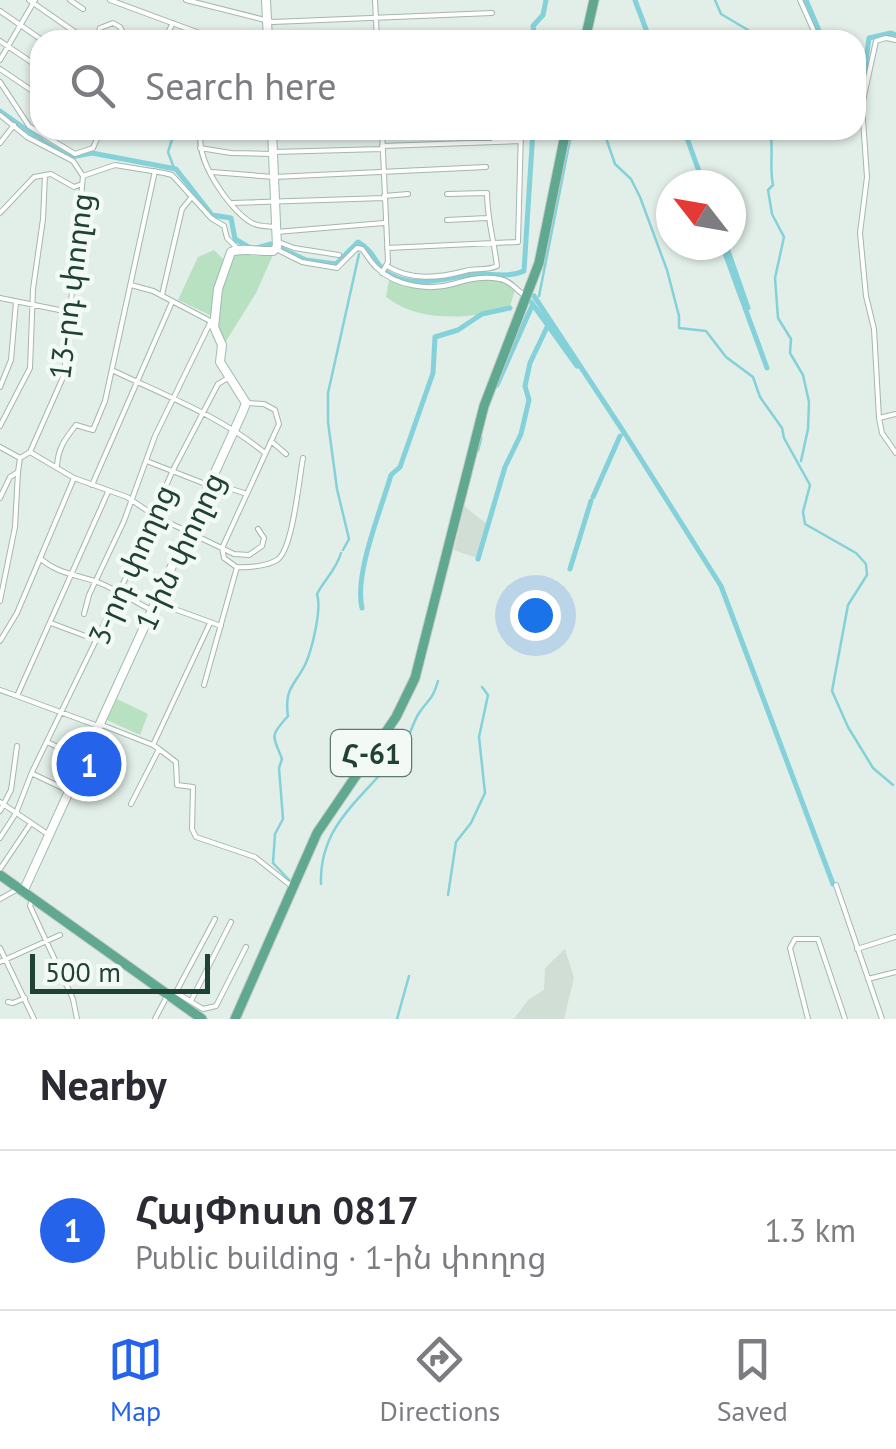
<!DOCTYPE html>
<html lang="en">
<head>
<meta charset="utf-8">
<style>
	:root { --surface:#fff; --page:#f7f7f7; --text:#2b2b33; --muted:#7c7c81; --line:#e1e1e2; --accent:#2563eb }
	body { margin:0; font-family:"PT Sans","Noto Sans Armenian",sans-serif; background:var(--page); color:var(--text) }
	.compass { position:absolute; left:656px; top:170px; width:90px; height:90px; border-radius:50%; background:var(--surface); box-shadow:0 2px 8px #0004; rotate:301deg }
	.scale { position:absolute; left:30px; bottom:25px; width:180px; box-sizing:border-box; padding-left:10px; border:5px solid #204136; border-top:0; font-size:28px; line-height:35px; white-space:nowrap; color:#204136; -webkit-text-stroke:8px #f3faf6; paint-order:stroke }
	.you { position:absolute; left:535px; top:615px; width:35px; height:35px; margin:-25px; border:8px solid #fff; border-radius:50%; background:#1a73e8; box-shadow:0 0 0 15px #1a73e833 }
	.badge { display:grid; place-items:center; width:65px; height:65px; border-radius:50%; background:var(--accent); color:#fff; font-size:32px; font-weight:700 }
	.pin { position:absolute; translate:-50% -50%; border:5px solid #fff; box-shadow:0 2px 10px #0006 }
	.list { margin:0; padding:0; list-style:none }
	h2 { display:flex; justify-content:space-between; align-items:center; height:130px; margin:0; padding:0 40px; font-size:42px }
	h2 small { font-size:32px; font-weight:400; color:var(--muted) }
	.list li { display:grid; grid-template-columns:65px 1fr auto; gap:30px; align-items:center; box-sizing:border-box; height:160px; padding:0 40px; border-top:2px solid var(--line) }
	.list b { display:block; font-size:38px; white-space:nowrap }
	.list p { margin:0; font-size:32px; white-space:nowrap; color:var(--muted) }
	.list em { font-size:32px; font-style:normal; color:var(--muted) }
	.icon { flex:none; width:55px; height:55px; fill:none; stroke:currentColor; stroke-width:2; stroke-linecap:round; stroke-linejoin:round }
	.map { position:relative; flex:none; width:896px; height:1019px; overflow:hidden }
	.search { position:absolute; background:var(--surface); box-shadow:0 2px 8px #0004; left:30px; right:30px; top:30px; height:110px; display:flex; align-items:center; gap:25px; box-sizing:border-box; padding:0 35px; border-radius:30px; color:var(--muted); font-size:38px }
	.sheet { height:290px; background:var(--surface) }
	nav { display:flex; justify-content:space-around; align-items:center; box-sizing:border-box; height:140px; border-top:2px solid var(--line); background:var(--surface); font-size:28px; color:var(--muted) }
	nav a { display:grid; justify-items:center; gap:5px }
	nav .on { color:var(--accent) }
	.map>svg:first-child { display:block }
	.built { fill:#d0ded6 }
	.green { fill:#b8e1c1 }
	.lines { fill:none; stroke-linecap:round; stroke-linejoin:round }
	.stream { stroke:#84d1d9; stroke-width:2.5 }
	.canal { stroke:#84d1d9; stroke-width:5 }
	.street-casing { stroke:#a4b7af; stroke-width:6 }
	.secondary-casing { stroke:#9fbbaf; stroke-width:10 }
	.primary-casing { stroke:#c1cac7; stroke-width:11 }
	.street { stroke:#fff; stroke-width:4 }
	.secondary { stroke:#fff; stroke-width:8 }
	.primary { stroke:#61a891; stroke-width:9 }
	.labels { text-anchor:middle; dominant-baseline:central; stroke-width:9; stroke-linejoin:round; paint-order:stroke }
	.shield { fill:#f3faf6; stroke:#5f7870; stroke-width:2.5 }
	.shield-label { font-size:28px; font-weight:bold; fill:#204136 }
	.street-label { font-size:30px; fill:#204136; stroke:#f3faf6 }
</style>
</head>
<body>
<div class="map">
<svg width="896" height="1019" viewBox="0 0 896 1019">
	<rect width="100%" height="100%" fill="#e2eee8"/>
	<path class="built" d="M464,506L488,525L477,558L454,550Z
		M565,949L574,978L564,1019H514L528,1000L544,990L545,968Z"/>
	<path class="green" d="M214,250L224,260L234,250L253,256L273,255L256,293L223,346L212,316L178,300L198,257Z
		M465,278L509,282L515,290L509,309C469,318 421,324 386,297L389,280C417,285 439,290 465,278Z
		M117,699L148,714L140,735L107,720Z"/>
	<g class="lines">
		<path class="stream" d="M715,0L721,14L748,30L751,40
			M770,130C774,149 769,165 773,185L768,190L772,214L784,237L775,278L778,318L791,339L790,353L803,375L809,402L808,429L801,461
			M607,141L615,164L631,179L640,197L667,270L679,316V328L706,331L726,357L753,377L760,397L782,428L784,438L810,485L803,512L805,524L856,553L866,564L867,575L848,605L832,691L848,727L873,768L893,785
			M174,168L168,152L175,130
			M539,296L572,130
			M343,550L349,539L337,489L328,422V393L359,254
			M291,882L273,863L275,834L283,819L279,768L282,759C273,735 269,737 288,716C284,689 294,686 305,665C312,650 322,609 317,594C325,579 336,570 341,553
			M321,884C319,820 369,795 402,748C410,737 412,724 419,713C429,698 432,701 438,681
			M448,895L456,842L471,823L485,793L479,737L488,695L482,687
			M397,1019L409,976"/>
		<path class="canal" d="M635,0L650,40
			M806,0L823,40
			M535,40L533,26L543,15L546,0
			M856,101L861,98L869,38L891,33L896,35
			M0,111L45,143L71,157L92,153L176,169L212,215L231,218L235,239L252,249L271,244L306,260L336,264L358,242C377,253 374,266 391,275C416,288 443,279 469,275C487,272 507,279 524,271L533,130
			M684,130L704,185
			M722,245L767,368
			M726,245L748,308
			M534,296L625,434
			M531,302L577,366
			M497,385L532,306
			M627,437L721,586L833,884
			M477,450L480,438
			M506,465L521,434L529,400L525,386L530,363L548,325
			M593,497L620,436
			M478,559L505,467
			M570,569L591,501
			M362,608C354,574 381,510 391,475L400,467L433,373L435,337L458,330L482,314L510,308"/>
		<defs>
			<path id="street" d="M29,0L85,39L97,37L100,28L113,23L120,27L126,38
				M70,0L83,9
				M110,0L218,40
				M186,0L273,22L492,13
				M375,0L377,40
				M800,0L818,40
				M0,11L42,40
				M164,40L173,23
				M473,40L490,37L495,40
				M523,40V33
				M896,40L886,38L876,41L862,105L867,177L860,233L866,296L874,329L879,418L882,433L896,453
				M0,41L40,68
				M0,60L35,0
				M0,69L40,96
				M0,82L29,126L75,154L93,148L101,130
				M0,115L27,137L73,161L83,176L115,165L164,173L172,175L211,218L224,226L227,238L238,249
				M202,130C192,156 229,210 252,223C259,227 268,226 276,227
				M221,130H239
				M382,130L388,262L382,273
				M494,142L495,130
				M0,143L14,125
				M382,146L521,141
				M200,148L231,153L273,154
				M273,152L382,149
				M212,172L274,177L486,167
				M384,196L408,194
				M232,203L384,198
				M0,213L34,177L51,174L74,187L82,184
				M447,220L487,218
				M276,232L384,223
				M276,241L294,248L339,255
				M387,248L518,242L521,130
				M276,249L302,262L337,268L357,248L362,249C367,255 371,263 377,268C395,286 429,291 453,284C469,279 483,276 500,279C512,281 516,291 526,296
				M387,266C411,281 439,278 465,271C476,268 486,271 497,266C494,240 487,219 487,193L447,194
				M131,285L153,291L212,322
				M162,295L182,209L191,198
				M0,298L69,312
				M114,371C166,396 220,416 265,453
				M0,387L11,360L16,302
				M879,418L896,414
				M0,426L30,368L33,289L43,219L45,175
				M271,441L286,454
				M0,447L20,458
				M30,452L74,478L127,497L155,516L234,554L249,555L262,546L264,538L258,529
				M149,462L208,485
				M57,466C58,448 65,439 76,425L93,430L105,401L155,171
				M213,483L247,494
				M92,485L172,302
				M0,498L10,477L18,472L20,458L30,452L64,375L83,176
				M223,546L279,424L275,410L264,404L246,403
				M222,547L224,558L235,566
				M40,558C57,574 79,575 100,583C118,591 134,601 151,610
				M237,567C248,568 267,566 277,560C293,550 299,478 303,458
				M0,601L15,527L18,472
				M155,602L221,626
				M84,614L89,595L124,521L155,436L211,321
				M51,623L96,640
				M0,641L17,613L74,478
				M204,685L237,567
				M0,690L17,696
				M102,725L153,745
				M98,726L17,696L108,492
				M47,742L83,759
				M159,749L176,762L177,785L193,787L192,829L196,837L255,857L290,885
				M33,774L69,791
				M0,802L49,835
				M131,804L159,749L153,745L210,623
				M0,811L11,790L17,746
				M0,838L16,813L32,772L119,593L173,470L218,384L228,378
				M0,869L31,823
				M836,885L882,1019
				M0,899L18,889
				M32,899L30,906L73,999L77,1019
				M0,948L34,1019
				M857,949L895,937
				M0,962L60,935
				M868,979L896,972
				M177,993L203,1009L216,1006L246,947
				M175,994L215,919
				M191,1001L231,922
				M8,1002L13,1003L25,998
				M155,1019L166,998
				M808,1019L790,948L795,939H818L845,1019"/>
			<path id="secondary" d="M266,0L268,40
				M23,892L243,411L246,403L220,362L222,345L214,327L218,289L231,252C242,247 260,252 273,251L277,247L272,130"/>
			<path id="primary" d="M585,40L594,0
				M0,875L202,1019
				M235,1019L317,833L396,717L415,678L484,406L539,263L566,130"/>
		</defs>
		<use href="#street" class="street-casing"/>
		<use href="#secondary" class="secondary-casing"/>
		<use href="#primary" class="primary-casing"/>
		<use href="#street" class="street"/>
		<use href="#secondary" class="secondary"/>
		<use href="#primary" class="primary"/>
	</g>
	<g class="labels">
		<rect class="shield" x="331" y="730" width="80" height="46" rx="8"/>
		<g class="shield-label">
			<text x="371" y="753">Հ-61</text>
		</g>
		<g class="street-label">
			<text transform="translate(70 286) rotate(-83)">13-րդ փողոց</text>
			<text transform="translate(179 551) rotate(-65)">1-ին փողոց</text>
			<text transform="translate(131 564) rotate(-66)">3-րդ փողոց</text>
		</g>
	</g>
</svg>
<svg class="compass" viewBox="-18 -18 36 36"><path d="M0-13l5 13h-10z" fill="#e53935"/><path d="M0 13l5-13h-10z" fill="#7c7c81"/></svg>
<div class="scale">500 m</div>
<div class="you"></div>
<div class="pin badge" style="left:89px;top:764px">1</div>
<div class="search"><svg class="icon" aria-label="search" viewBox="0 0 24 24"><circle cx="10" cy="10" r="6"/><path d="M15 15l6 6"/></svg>Search here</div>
</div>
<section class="sheet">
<h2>Nearby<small></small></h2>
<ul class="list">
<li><span class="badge">1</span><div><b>ՀայՓոստ 0817</b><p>Public building · 1-ին փողոց</p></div><em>1.3 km</em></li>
</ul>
</section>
<nav>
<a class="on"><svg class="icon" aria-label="map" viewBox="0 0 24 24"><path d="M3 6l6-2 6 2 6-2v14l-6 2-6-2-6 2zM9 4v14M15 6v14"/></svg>Map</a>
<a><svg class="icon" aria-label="directions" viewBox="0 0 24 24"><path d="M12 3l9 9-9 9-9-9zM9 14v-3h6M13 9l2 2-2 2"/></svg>Directions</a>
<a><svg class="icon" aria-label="saved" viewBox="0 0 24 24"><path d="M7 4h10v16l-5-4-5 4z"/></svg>Saved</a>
</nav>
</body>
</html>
